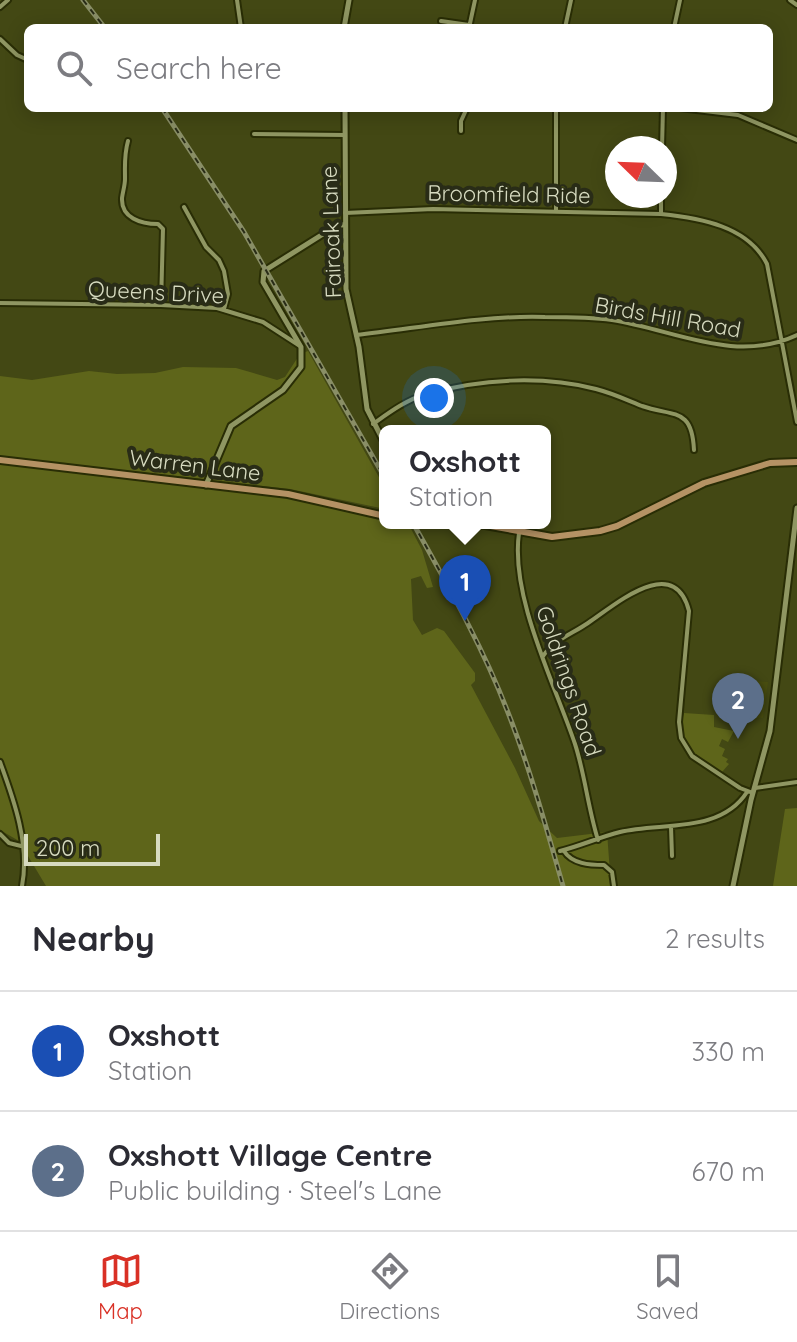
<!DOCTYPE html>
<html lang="en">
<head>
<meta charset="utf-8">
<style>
	:root { --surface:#fff; --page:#f2f2f3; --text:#2b2b33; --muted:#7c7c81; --line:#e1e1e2; --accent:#d93025 }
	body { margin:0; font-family:Quicksand,sans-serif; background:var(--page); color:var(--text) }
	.compass { position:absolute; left:605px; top:136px; width:72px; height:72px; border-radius:50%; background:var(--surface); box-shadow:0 4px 20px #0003; rotate:293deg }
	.scale { position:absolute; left:24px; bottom:20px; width:136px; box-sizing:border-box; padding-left:8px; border:4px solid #d7dbc0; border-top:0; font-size:22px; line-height:28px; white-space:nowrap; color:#d7dbc0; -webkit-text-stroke:6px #292c17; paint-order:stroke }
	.you { position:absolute; left:434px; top:398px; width:28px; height:28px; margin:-20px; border:6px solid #fff; border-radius:50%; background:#1a73e8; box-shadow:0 0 0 12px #1a73e833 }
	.badge { display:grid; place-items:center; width:52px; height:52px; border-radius:50%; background:var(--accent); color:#fff; font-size:26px; font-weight:700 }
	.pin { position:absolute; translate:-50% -66px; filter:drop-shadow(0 2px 4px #0008) }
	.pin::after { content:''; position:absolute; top:42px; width:28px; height:24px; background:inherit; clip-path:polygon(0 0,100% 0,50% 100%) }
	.popup { position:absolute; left:379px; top:425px; width:172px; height:104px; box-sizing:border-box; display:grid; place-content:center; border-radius:12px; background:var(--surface); filter:drop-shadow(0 2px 6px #0005); font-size:26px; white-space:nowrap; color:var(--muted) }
	.popup b { font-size:30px; color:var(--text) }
	.popup::after { content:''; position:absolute; left:50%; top:100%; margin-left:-16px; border:16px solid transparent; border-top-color:var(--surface) }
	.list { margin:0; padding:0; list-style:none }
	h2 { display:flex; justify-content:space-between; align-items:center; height:104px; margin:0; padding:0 32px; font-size:34px }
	h2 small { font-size:26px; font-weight:400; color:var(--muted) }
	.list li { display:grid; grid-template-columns:52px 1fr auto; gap:24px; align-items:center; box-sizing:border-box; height:120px; padding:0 32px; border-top:2px solid var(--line) }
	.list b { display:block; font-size:30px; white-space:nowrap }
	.list p { margin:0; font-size:26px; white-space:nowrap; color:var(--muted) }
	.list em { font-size:26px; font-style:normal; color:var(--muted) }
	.icon { flex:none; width:44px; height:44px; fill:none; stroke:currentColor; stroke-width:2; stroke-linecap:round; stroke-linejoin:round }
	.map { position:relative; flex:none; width:797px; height:886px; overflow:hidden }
	.search { position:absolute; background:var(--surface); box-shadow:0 4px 20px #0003; left:24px; right:24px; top:24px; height:88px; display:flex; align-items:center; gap:20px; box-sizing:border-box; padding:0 28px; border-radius:12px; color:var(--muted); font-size:30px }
	.sheet { height:344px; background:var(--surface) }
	nav { display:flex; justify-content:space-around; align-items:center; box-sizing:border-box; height:112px; border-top:2px solid var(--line); background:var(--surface); font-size:22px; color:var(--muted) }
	nav a { display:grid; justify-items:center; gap:4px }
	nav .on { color:var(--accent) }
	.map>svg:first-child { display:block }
	.built { fill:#494e10 }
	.green { fill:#5e651a }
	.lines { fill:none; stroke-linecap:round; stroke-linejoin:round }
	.street-casing { stroke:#292d05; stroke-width:8 }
	.secondary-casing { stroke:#292d05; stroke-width:9 }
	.primary-casing { stroke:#292d05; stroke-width:10 }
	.street { stroke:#8f9662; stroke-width:4 }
	.secondary { stroke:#8f9662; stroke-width:5 }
	.primary { stroke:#b59264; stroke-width:6 }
	.rail-casing { stroke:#898e66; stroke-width:5 }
	.rail { stroke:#292c17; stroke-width:2; stroke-dasharray:6; stroke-linecap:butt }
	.labels { text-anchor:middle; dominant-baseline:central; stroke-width:8; stroke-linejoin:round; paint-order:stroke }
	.street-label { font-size:22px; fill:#d7dbc0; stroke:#292c17 }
</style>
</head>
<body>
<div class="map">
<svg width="797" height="886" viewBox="0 0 797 886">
	<rect width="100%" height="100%" fill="#434814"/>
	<path class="built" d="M731,679L768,682L763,718L727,715Z"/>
	<path class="green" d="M308,351L385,488V509L290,489L0,456V376L32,380L89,371L117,374L155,373L183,367L236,368L277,380L285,377L300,354Z
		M0,464L287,498L385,519V523H408L422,550L433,587L427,588L421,576L411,579L413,620L422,635L437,628L444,631L475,673V681L471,685L515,768L539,821L557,838L607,832L611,886H46L19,841L0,830Z
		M684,713L714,715V727L734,731L728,742L722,739L719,746L725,749L722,756L728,759L726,762L729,764L722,772C699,757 675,745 684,713Z
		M797,808V886H773L785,809Z"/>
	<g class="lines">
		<defs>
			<path id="street" d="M237,0L241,28
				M790,0L797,5
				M0,7L8,0
				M441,21L469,25
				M469,28L475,0
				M565,28L571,0
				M674,28L680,0
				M0,39L17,55L28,60
				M556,108V211
				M680,108L738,115L797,140
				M461,131V121L467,108
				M254,134L345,135
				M128,141C124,155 125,164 125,179C125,185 123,191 122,198C121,218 141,224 158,224L163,229L161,305
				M662,148L663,108
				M184,207L206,247L219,260L224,271L228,294L224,309
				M345,213L433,209L661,214C700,218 748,226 767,264L797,422
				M661,214V196
				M0,303L161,305L217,308L263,322L300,346
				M356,335C419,328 482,315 545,317C567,317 591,317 612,320C675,330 735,364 797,335
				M373,424C390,412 406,400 426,394C480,379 541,375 596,389C612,393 627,400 642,406C674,417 692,407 694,450
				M519,533C510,596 554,682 575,744C585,775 588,808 598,840
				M543,656C554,640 572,634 588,623C614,606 674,552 689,611L679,722L681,738L692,756L740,788L753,793
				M0,762C14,800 30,845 22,886
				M755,788L797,782
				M671,827L672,856
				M0,834L9,843L21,846
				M560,851C580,846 600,837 620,832C661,822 720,834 747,792
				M564,851C572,864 590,865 604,865L612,872L614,886"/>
			<path id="secondary" d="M344,28L349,0
				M345,108L346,289L359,347L367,409L385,444
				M206,485L231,426L283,390L301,367V347L263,282L264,271L331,229L345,224
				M733,886L751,800L770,731L797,508"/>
			<path id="primary" d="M0,460L288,494L385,516
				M474,523L552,537L600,531L617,526L704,483L770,463L797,462"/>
		</defs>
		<use href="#street" class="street-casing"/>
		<use href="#secondary" class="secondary-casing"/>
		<use href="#primary" class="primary-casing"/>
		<use href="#street" class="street"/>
		<use href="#secondary" class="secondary"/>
		<use href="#primary" class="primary"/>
		<defs>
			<path id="rail" d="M83,0L105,28
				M162,108L244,232L385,478
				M413,523C447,584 482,645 507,710C530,768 546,827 563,886"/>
		</defs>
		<use href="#rail" class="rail-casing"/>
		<use href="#rail" class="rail"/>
	</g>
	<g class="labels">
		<g class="street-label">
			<text transform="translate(509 194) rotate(1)">Broomfield Ride</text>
			<text transform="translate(331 232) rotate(-92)">Fairoak Lane</text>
			<text transform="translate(156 292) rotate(3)">Queens Drive</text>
			<text transform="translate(668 317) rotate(10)">Birds Hill Road</text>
			<text transform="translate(195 465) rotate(7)">Warren Lane</text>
			<text transform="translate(569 681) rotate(71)">Goldrings Road</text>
		</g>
	</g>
</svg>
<svg class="compass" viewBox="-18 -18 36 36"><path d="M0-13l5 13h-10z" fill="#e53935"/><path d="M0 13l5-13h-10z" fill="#7c7c81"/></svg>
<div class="scale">200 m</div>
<div class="you"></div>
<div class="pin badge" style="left:465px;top:621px;background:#1a4fb4">1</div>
<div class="popup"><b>Oxshott</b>Station</div>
<div class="pin badge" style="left:738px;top:739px;background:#5c6f8a">2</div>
<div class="search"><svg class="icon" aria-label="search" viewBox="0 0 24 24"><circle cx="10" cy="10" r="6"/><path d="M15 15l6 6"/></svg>Search here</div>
</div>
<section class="sheet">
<h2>Nearby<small>2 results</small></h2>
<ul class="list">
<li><span class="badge" style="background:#1a4fb4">1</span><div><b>Oxshott</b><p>Station</p></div><em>330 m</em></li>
<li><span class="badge" style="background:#5c6f8a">2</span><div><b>Oxshott Village Centre</b><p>Public building · Steel's Lane</p></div><em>670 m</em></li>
</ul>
</section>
<nav>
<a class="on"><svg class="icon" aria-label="map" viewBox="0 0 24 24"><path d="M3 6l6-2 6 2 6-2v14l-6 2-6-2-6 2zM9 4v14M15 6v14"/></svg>Map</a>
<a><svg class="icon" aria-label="directions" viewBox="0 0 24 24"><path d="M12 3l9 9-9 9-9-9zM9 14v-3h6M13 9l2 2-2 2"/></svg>Directions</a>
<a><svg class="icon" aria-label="saved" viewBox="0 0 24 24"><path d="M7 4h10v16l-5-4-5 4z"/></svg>Saved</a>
</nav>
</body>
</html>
